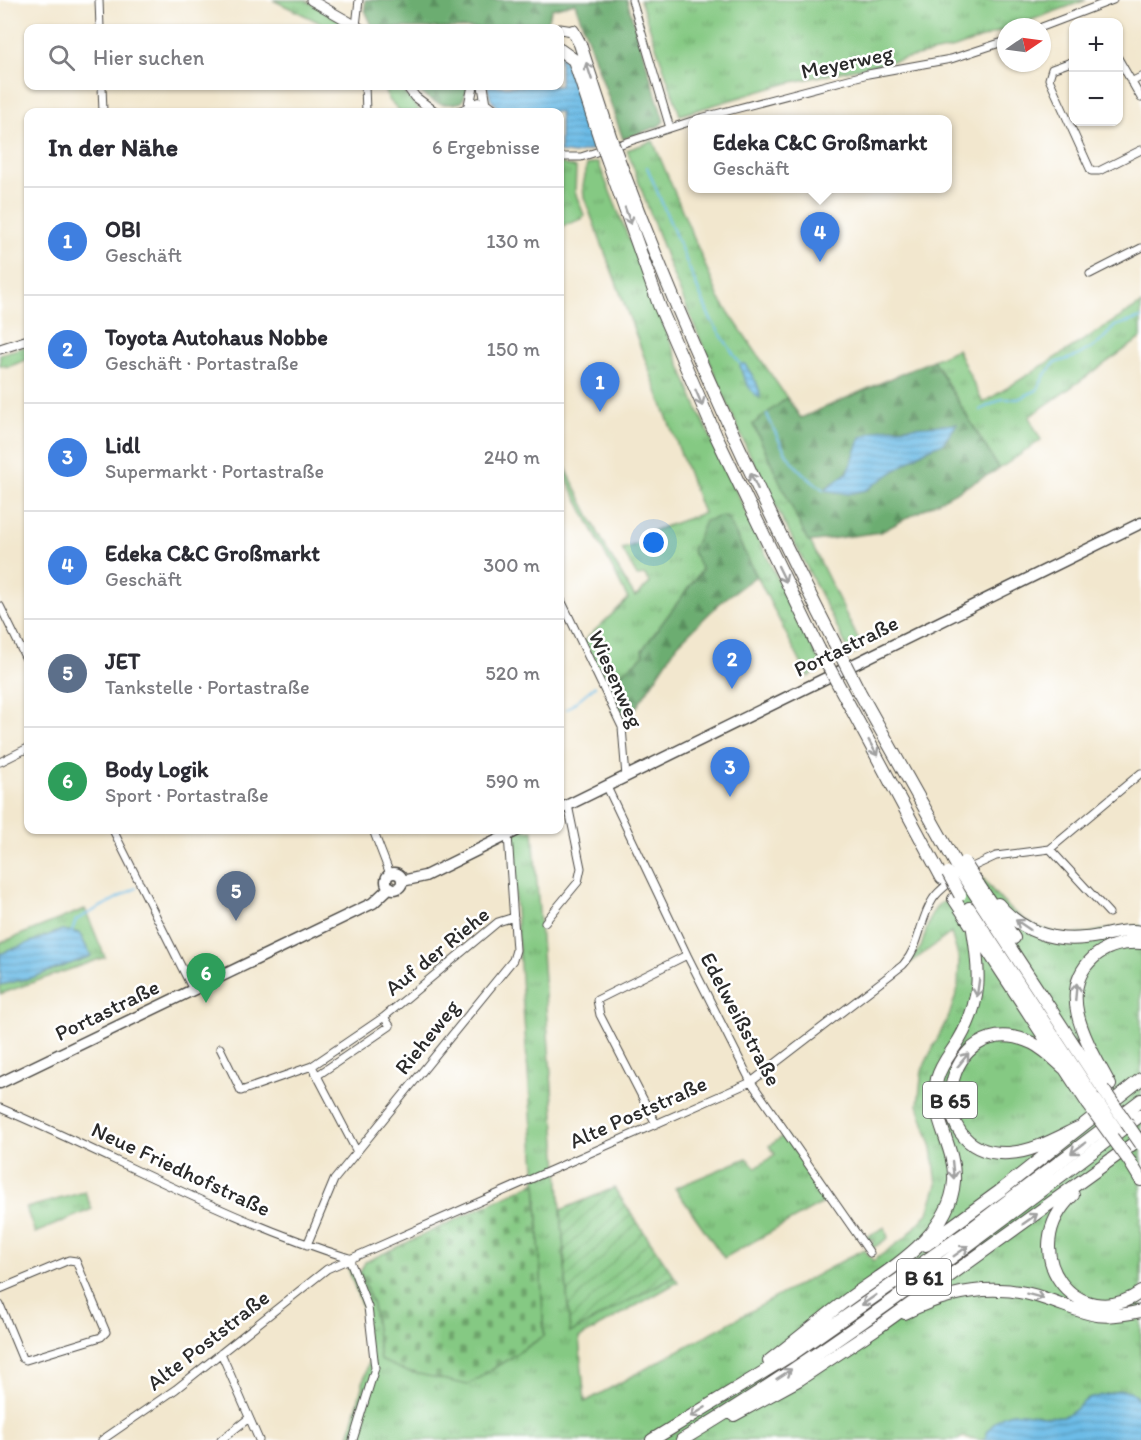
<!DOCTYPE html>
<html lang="de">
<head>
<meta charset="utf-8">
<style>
	:root { --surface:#fff; --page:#f2f2f3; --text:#2b2b33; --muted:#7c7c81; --line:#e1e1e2; --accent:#d93025 }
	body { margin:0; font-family:Itim,sans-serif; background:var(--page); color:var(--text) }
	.controls { position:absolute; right:18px; top:18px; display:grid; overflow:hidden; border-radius:12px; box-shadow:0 2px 4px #0004 }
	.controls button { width:54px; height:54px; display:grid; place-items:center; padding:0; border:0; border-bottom:2px solid var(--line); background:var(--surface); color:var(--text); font:30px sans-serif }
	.compass { position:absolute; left:997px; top:18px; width:54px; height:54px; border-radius:50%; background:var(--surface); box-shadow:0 2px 4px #0004; rotate:77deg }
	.you { position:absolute; left:654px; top:543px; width:21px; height:21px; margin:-15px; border:4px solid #fff; border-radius:50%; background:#1a73e8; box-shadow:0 0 0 9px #1a73e833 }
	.badge { display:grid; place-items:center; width:39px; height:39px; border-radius:50%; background:var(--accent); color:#fff; font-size:20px; font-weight:700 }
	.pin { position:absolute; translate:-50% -50px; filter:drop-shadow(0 2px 3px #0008) }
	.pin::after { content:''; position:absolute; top:32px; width:21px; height:18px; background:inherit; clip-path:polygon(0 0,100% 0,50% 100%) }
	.popup { position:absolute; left:688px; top:115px; width:264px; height:78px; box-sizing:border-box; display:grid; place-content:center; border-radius:12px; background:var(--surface); filter:drop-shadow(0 2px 4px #0005); font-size:20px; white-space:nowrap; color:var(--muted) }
	.popup b { font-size:22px; color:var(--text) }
	.popup::after { content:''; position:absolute; left:50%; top:100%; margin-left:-12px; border:12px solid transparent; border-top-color:var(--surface) }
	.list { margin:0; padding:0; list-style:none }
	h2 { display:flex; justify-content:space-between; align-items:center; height:78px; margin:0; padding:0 24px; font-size:26px }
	h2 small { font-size:20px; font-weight:400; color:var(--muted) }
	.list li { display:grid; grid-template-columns:39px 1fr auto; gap:18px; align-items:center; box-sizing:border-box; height:108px; padding:0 24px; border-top:2px solid var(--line) }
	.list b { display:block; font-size:22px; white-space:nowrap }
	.list p { margin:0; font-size:20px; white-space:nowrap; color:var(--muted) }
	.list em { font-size:20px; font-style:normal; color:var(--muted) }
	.icon { flex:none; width:33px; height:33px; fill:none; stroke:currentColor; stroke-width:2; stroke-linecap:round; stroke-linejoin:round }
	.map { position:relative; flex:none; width:1141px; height:1440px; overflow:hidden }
	.search { position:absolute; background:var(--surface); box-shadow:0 2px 4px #0004; left:24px; top:24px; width:540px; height:66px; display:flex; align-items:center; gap:15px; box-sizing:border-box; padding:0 21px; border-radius:12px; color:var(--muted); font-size:22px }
	.panel { position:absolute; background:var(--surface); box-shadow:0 2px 4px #0004; left:24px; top:108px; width:540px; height:726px; border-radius:12px }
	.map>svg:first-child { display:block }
	.grass { fill:url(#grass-tufts); stroke:#587a57; stroke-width:1.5 }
	.forest { fill:url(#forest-firs); stroke:#4c6c4e; stroke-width:1.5; fill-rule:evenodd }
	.cemetery { fill:url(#cemetery-stones); stroke:#587a57; stroke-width:1.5 }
	.garden { fill:url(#garden-furrows); stroke:#587a57; stroke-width:1.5 }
	.water { fill:url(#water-rules); stroke:#4c7489; stroke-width:1.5 }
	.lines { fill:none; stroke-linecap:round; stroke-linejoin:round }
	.stream { stroke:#6cbce7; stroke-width:2 }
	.minor-casing { stroke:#494743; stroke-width:9 }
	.tertiary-casing { stroke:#494743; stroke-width:11 }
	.secondary-casing { stroke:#494743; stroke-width:13 }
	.trunk-casing { stroke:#494743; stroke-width:14 }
	.minor { stroke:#fff; stroke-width:7 }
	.tertiary { stroke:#fff; stroke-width:9 }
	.secondary { stroke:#fff; stroke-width:10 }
	.trunk { stroke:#fff; stroke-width:12 }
	.trunk-bridge-casing { stroke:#494743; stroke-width:14; stroke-linecap:butt }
	.trunk-bridge { stroke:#fff; stroke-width:12 }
	.oneway { stroke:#a0a0a0 }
	.labels { text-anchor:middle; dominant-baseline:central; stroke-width:5; stroke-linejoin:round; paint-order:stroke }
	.shield { fill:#fff; stroke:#6b6b6b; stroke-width:1.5 }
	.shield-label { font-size:21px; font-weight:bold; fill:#2b2b2b }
	.street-label { font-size:22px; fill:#2b2b2b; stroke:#fff }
</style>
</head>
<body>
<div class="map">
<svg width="1141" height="1440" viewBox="0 0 1141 1440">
	<defs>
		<pattern id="grass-tufts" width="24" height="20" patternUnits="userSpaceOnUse" patternTransform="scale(1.5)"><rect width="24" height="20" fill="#85c983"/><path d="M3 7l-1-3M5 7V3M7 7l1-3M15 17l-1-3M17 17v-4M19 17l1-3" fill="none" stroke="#6da36b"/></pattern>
		<pattern id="forest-firs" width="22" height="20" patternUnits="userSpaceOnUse" patternTransform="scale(1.5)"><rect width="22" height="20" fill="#6cad71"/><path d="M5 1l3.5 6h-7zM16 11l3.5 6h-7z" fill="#598d5d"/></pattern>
		<pattern id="cemetery-stones" width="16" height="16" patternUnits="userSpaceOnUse" patternTransform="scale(1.5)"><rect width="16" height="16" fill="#85c983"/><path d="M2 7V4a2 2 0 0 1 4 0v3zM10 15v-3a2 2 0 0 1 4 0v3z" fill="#6da36b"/></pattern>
		<pattern id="garden-furrows" width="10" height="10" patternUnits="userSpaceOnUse" patternTransform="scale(1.5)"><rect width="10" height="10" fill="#85c983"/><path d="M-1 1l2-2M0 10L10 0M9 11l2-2" fill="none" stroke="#6da36b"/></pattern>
		<pattern id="water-rules" width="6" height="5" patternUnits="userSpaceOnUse" patternTransform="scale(1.5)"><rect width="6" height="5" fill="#6cbce7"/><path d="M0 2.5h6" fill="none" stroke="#5999bb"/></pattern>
	</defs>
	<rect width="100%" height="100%" fill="#fff"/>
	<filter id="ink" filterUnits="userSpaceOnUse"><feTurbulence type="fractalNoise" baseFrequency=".0167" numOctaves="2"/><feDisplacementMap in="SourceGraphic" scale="12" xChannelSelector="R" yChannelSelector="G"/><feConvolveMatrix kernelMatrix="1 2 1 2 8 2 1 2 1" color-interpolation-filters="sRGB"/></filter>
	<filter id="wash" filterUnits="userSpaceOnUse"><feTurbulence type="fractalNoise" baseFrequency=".008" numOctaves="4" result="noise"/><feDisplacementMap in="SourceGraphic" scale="24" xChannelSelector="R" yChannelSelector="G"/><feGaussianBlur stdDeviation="1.35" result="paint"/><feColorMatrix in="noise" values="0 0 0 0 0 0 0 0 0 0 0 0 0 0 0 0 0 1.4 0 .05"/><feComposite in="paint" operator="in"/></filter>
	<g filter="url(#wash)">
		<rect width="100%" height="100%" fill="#f2e7ce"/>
		<path class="grass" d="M273,0H305L354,28H331Z
			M640,0H1086L955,48L788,83L680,115Z
			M382,86H398L421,112H401L390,101Z
			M653,141L719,298L787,398L753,425L863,649L851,655L746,447L672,273L627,150Z
			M598,162L700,415L780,584L823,668L808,677L728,519L702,570L642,650L644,655L607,685L584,641L628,599L565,476L560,478V464L565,467L609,554L635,597L650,583L645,575L637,576L622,549L641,543L639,536L703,513L584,197L583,186L587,165Z
			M560,163L576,168L575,192L584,215L582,219L560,227Z
			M1141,304V338L1029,417L1041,440L999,469L933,360L957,349L983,403Z
			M24,347L28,351V359L8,367L0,365V354Z
			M510,830H533L570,1332L674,1276L678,1282L579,1338L585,1402L864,1249L873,1261L906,1237L928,1213L937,1184L932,1148L918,1105L922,1070L950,1013L958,988L959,959L951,933L905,967L921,947L931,915L938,905L983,878C1006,911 1038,937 1080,934C1102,932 1119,924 1141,926V1401L1130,1391L1121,1390L1086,1400L1075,1412L1064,1416L1049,1418L1036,1414L982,1440L963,1437L957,1440H348L369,1360L362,1307L348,1268L360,1273L373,1305L380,1360L468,1385L544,1336L536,1182Z
			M85,909L105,957L0,994V985L34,977L91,956L79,933L62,930L0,954V943Z
			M785,1135L828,1200L724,1258L675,1188L747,1158L756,1168L775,1154L769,1146Z
			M85,1192L92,1209L35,1233L26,1208Z
			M885,1227L888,1238L870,1250L869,1247L874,1241L872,1239L866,1242V1237Z"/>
		<path class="forest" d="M365,0H627L664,121L659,126L623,139L575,3L552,9L544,28H373L365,10Z
			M415,86H469L462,102C442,108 428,102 415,86Z
			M933,360L999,469L881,532L808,542L753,424L787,398L801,418ZM907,427L943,443L924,451L892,472L824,489L848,472L861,437L882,429Z
			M722,516L728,519L756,576L722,601L678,644L626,723L607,685L644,655L642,650L702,570L692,551L705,521Z"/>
		<path class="cemetery" d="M536,1182L544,1336L468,1385L405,1371L380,1360L373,1305L360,1273L365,1262Z"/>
		<path class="garden" d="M614,1188L674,1276L570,1333L561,1210Z"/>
		<path class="water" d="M560,54L566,62L594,149L574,154L560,152V112H502L491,100L487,86H560Z
			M740,364H745C751,374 761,386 760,398C750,393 741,375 740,364Z
			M957,424L943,443L924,451L866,490L848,494L824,490L848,472L861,437L882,429Z
			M62,930L79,933L91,956L34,977L0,985V954Z
			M1121,1390L1130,1391L1141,1401V1440H982L986,1438C987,1430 990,1428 995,1422C1015,1402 1039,1421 1062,1416C1075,1414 1078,1403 1089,1399C1099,1395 1110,1394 1121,1390Z"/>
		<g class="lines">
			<path class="stream" d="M647,167L710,318L740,364
				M980,410L1002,399H1018L1037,390L1046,373L1055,363L1077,356L1099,343L1115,326L1141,318
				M767,414C782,449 791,468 824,490
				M567,709L595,686
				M71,934L76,920L136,888"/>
		</g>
	</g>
	<g filter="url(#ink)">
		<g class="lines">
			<defs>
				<path id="minor" d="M99,0L100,28
					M632,0L670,128
					M356,26L359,0
					M1042,27L1113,0
					M1118,58L1141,98
					M1074,61L1052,69L1049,79L1091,171H1099L1141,150
					M1131,82L1141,77
					M102,86L103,112
					M365,86L366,112
					M697,119L868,74L951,59L1006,41
					M560,157H581L692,121
					M1090,274L1141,248
					M560,598L622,727L626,777
					M0,606L28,663
					M0,762L28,748
					M607,787L687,955L751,1082L870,1253
					M113,830L138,880
					M373,830L390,874
					M1050,849L1109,913
					M968,869L996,856L1050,849L1141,773
					M140,884L193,990
					M545,922L578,882L581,868L568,805
					M220,1048L241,1091L312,1066
					M318,1075L390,1026L384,1017
					M0,1108C117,1157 228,1221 349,1258
					M656,1124L600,1015L597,1000L687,955
					M357,1152L312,1066L384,1017L498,922L514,917
					M307,1245L334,1180L513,960L516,950L508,835
					M349,1258L368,1307L375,1368L353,1440
					M0,1289L69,1260L76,1261L106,1332L101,1337L26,1360L22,1358L0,1305
					M221,1353L259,1440
					M102,1440L176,1389L327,1269L751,1082L903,965C921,945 919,920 933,899C938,891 947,885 954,879
					M221,1440L249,1418"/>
				<path id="tertiary" d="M311,0L360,28
					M560,29L573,31
					M407,86L415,97L435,112
					M483,86L486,104
					M469,105L473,86
					M458,112C472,109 480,92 496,112
					M0,349L28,340"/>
				<path id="secondary" d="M560,809L1141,523
					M386 881a8 8 0 1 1 16 0a8 8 0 1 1-16 0Z
					M402,881L425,876L518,830
					M0,1083L373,903L390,887"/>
				<path id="trunk" d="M573,31L580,44L611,139
					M560,50L574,60L601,142
					M618,158C680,324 753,484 834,642
					M608,161L659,305L716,436L819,649
					M859,691L957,866
					M846,699L942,878
					M978,884L1014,938
					M971,888L1103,1089
					M954,899L1088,1104
					M998,904C1020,930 1052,942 1085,938C1104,937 1122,928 1141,932
					M969,908L1095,1099
					M1064,1068C1054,1059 1044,1049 1032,1043C943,1003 915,1158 1009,1153C1033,1152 1057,1138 1078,1128
					M1110,1085C1090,1047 1054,994 1093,958C1107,945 1123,942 1141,943
					M1130,1162L1141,1180
					M1073,1195C1013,1252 1077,1337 1141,1292
					M926,1245L1000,1191L1141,1079
					M905,1313C949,1291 996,1282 1043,1298C1086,1312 1094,1322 1141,1311
					M769,1361C794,1342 819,1321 844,1302C884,1272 950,1238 954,1181C956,1145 928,1116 937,1079C941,1064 951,1053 959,1040C982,1001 980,972 973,930
					M734,1415L800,1379L880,1326L1141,1138
					M652,1440L788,1357L964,1234L1141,1100
					M682,1440C842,1344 992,1228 1141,1115"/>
			</defs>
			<use href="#minor" class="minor-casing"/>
			<use href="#tertiary" class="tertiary-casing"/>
			<use href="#secondary" class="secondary-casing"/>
			<use href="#trunk" class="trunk-casing"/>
			<use href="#minor" class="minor"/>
			<use href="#tertiary" class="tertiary"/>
			<use href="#secondary" class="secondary"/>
			<use href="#trunk" class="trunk"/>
			<defs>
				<path id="trunk-bridge" d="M611,139L618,158
					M601,142L608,161
					M834,642L859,691
					M819,649L846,699
					M964,862L978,884
					M959,869L971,888
					M948,873L960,895
					M1103,1089L1141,1144
					M1095,1099L1115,1128
					M1088,1104L1130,1162"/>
			</defs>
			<use href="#trunk-bridge" class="trunk-bridge-casing"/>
			<use href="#trunk-bridge" class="trunk-bridge"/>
		</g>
		<defs><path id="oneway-shaft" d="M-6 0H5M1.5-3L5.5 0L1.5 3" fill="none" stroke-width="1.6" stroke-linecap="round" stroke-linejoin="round" transform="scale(1.5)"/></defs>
		<g class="oneway">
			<use href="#oneway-shaft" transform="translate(589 71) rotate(-108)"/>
			<use href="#oneway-shaft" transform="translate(628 216) rotate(70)"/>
			<use href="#oneway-shaft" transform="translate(699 398) rotate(67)"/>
			<use href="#oneway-shaft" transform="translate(754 481) rotate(-115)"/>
			<use href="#oneway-shaft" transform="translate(782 574) rotate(64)"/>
			<use href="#oneway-shaft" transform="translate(873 748) rotate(61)"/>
			<use href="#oneway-shaft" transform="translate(1023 925) rotate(-146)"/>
			<use href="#oneway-shaft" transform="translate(978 988) rotate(98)"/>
			<use href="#oneway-shaft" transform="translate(1076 992) rotate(-85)"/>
			<use href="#oneway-shaft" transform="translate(963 1060) rotate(-51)"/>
			<use href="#oneway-shaft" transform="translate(1078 1148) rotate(143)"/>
			<use href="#oneway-shaft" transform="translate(953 1170) rotate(84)"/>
			<use href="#oneway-shaft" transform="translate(1030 1219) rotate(-35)"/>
			<use href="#oneway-shaft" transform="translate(961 1251) rotate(-35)"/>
			<use href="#oneway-shaft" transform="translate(1035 1296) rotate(15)"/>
			<use href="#oneway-shaft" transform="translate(869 1300) rotate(145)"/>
			<use href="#oneway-shaft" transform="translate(784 1374) rotate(-33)"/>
			<use href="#oneway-shaft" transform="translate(698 1412) rotate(148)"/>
		</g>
	</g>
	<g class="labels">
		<g class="shield">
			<rect x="923" y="1082" width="54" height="36" rx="4.5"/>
			<rect x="897" y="1259" width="54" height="36" rx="4.5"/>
		</g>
		<g class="shield-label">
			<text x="950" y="1100">B 65</text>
			<text x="924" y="1277">B 61</text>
		</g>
		<g class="street-label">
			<text transform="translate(847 62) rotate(-12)">Meyerweg</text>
			<text transform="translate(846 646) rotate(-26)">Portastraße</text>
			<text transform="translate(616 679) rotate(66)">Wiesenweg</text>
			<text transform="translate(437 951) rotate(-39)">Auf der Riehe</text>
			<text transform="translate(107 1010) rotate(-26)">Portastraße</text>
			<text transform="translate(741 1019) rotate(62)">Edelweißstraße</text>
			<text transform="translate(427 1037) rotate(-51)">Rieheweg</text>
			<text transform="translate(638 1112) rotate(-24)">Alte Poststraße</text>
			<text transform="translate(181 1169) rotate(25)">Neue Friedhofstraße</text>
			<text transform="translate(208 1340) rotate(-38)">Alte Poststraße</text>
		</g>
	</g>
</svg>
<div class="controls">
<button>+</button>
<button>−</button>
</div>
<svg class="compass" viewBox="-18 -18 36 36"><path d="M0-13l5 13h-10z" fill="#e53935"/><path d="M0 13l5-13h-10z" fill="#7c7c81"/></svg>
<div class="you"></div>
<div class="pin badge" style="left:600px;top:412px;background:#3f7fe0">1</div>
<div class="pin badge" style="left:732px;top:689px;background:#3f7fe0">2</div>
<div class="pin badge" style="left:730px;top:797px;background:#3f7fe0">3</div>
<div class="pin badge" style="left:820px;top:262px;background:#3f7fe0">4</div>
<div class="popup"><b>Edeka C&amp;C Großmarkt</b>Geschäft</div>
<div class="pin badge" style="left:236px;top:921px;background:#5c6f8a">5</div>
<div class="pin badge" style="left:206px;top:1003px;background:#2e9e5b">6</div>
<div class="search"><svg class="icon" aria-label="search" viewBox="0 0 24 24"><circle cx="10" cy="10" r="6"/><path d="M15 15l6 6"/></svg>Hier suchen</div>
<section class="panel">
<h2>In der Nähe<small>6 Ergebnisse</small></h2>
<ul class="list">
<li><span class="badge" style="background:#3f7fe0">1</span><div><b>OBI</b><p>Geschäft</p></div><em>130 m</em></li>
<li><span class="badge" style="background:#3f7fe0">2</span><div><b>Toyota Autohaus Nobbe</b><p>Geschäft · Portastraße</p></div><em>150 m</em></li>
<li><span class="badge" style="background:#3f7fe0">3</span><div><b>Lidl</b><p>Supermarkt · Portastraße</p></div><em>240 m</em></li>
<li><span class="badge" style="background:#3f7fe0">4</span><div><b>Edeka C&amp;C Großmarkt</b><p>Geschäft</p></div><em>300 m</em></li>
<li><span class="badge" style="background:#5c6f8a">5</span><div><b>JET</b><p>Tankstelle · Portastraße</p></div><em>520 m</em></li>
<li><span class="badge" style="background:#2e9e5b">6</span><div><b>Body Logik</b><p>Sport · Portastraße</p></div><em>590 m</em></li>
</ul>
</section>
</div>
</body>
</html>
